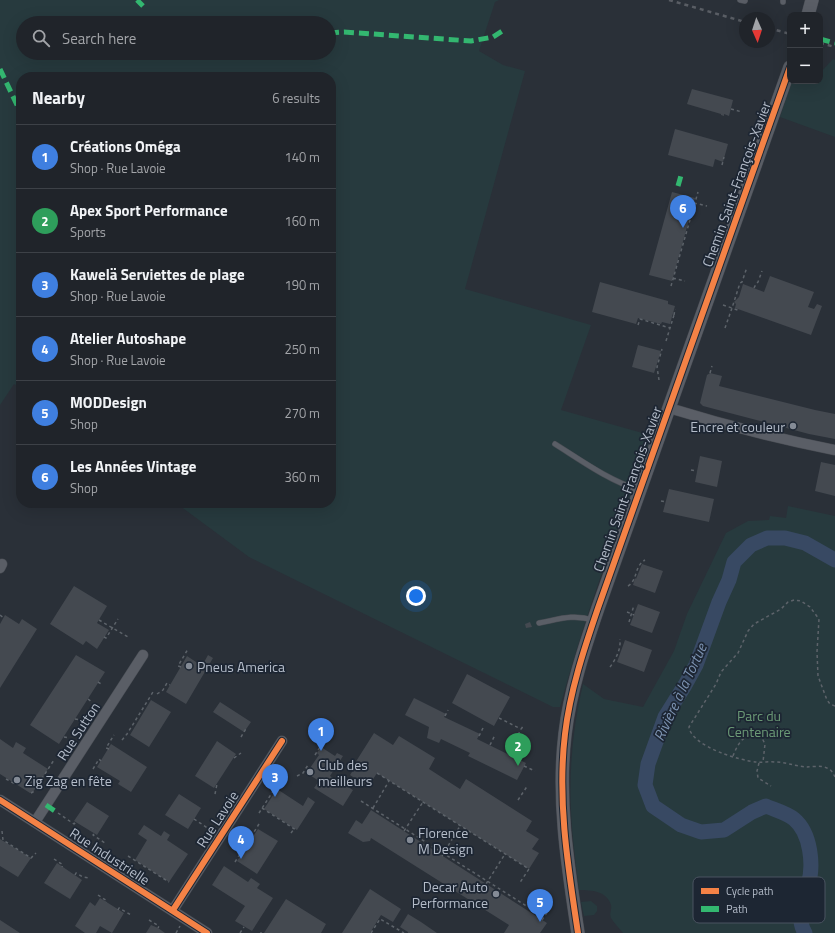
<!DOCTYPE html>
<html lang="en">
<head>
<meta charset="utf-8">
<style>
	:root { --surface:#20242a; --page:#282c32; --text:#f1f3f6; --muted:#a2a4a8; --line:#3d4147; --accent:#848b96 }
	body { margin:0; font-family:"Titillium Web",sans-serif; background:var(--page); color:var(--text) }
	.controls { position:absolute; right:12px; top:12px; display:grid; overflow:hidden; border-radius:8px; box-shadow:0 4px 16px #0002 }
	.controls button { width:36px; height:36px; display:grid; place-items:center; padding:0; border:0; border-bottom:1px solid var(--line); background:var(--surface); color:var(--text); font:20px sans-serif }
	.compass { position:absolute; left:739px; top:12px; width:36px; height:36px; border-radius:50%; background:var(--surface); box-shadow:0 4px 16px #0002; rotate:177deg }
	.you { position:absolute; left:416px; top:596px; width:14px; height:14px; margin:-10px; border:3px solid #fff; border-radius:50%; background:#1a73e8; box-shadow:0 0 0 6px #1a73e833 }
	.badge { display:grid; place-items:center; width:26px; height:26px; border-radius:50%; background:var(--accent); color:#fff; font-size:13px; font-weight:700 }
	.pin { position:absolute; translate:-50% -33px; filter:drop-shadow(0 1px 2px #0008) }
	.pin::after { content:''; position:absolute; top:21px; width:14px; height:12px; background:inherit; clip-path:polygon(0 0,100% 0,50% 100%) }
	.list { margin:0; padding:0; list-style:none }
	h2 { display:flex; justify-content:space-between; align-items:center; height:52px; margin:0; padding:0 16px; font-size:17px }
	h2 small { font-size:13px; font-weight:400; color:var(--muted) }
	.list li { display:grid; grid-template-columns:26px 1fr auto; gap:12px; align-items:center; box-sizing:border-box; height:64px; padding:0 16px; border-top:1px solid var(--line) }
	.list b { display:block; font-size:15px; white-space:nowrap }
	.list p { margin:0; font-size:13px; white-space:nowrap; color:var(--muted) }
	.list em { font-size:13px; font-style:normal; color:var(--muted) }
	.icon { flex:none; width:22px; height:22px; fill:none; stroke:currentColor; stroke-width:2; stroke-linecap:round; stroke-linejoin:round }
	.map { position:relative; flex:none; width:835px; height:933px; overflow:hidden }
	.search { position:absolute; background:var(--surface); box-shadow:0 4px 16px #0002; left:16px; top:16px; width:320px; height:44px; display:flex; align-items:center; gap:10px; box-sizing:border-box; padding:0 14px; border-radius:22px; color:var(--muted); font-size:15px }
	.panel { position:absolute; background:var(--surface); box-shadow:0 4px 16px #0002; left:16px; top:72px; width:320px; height:436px; border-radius:16px }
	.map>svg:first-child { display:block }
	.green { fill:#273a3e; fill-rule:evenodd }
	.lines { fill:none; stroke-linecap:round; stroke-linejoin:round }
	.river { stroke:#384963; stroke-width:15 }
	.building { fill:#444950 }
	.service-casing { stroke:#484c53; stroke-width:6 }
	.minor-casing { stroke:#484c53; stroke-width:11 }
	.tertiary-casing { stroke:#484c53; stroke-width:14 }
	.path { stroke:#5d636a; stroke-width:1.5; stroke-dasharray:3 3; stroke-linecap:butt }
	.service { stroke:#5a5e66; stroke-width:5 }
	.minor { stroke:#5a5e66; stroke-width:10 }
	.tertiary { stroke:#5a5e66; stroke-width:13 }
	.rail { stroke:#595d64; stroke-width:2.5; stroke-dasharray:4 4; stroke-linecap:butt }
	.quiet { stroke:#33b770; stroke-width:5; stroke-dasharray:10 5; stroke-linecap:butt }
	.cycleway-casing { stroke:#1d2633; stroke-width:8 }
	.cycleway { stroke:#f48246; stroke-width:6 }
	.poi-dot { fill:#848b96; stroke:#1d2633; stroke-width:1.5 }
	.labels { text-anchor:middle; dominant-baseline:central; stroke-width:3.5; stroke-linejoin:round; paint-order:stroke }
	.street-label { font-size:14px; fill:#b4bcc9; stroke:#1d2633 }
	.poi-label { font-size:14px; fill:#b4bcc9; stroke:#1d2633; text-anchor:start }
	.park-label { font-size:14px; fill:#6b9a76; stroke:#1d2633 }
	.water-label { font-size:15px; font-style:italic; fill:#7c92b1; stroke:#1d2633 }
	.key { fill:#1d2633; stroke:#4a5360; stroke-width:1 }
	.key-label { font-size:11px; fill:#b4bcc9 }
</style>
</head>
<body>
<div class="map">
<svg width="835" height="933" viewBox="0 0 835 933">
	<rect width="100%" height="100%" fill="#2a3038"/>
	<path class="green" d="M0,0H499L495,2L479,51L503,65L525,71L465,289L591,325L561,410L653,436C618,525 585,615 560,707H553L547,704L249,557L176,503H331V77H21V388L14,384L0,405ZM23,23H329V53H23Z
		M833,59L835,60V137L780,117L792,81H820V73Z
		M788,506L835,516V933H623C619,928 614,923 611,918C609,914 612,910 611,905C607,891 591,890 579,890C576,864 572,837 571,811C569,768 573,726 583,684L604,699L643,707L674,651L687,614L726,533L748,521L769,520L770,516L786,518Z
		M591,901L597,906V911L594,915L584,916L581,902Z"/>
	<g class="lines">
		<path class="river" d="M805,933C796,919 803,899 808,885C814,866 811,833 794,819C787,813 775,810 766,806L752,812L724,830L701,832L681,825L653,806L645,785L648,764L665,717L685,685L696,665L719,602L729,580L734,562L751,545L767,538H785L805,543L835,560"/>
	</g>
	<path class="building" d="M692,89L733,100L729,116L724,114V116L721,115V114L687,104Z
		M675,129L728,144L723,162L715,159L713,167L668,155Z
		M672,192L695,198L672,281L649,275Z
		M770,276L814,292L808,307L814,309L817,304L822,306L811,335L735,308L736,304L734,302L739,297L743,284L764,292Z
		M600,282L668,301V304L675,306L670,324L662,322L661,324L638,318L636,324L592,312Z
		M638,345L661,351L654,373L632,367Z
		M710,373L722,376L719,386L815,410L835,414V439L809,434L703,406L700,403L707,375Z
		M700,456L722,461L717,487L695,482Z
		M821,462L835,465V496L815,491Z
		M669,489L714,499L709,522L663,512Z
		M642,564L663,571L655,593L633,585L635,578L636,579Z
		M74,586L107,606L97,623L109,630L97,649L86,641L83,645L50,624Z
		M638,604L660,612L652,633L630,625Z
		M5,615L19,624L22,619L37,629L0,688V624Z
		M530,622L532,627L526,628L525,624Z
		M625,640L652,650L644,672L617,662Z
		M76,655L105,672L59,744L30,725Z
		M208,655L213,658L186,704L166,692L187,656L202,666Z
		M467,674L510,697L494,726L452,703Z
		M414,698L446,714L444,717L480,734L477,739L526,763L517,780L468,756L470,753L441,739L439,743L427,738L429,727L405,715Z
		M151,700L171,712L149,747L130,735Z
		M220,702L251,722L244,732L213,712Z
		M374,733L393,745L399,736L435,758L429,769L460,789L466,779L532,821L526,831L539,839L532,849L539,853L529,869L377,773L368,787L350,775L357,764L355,763Z
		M0,739L13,748L16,742L26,748L23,753L48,769L33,792L30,793L0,774Z
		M217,741L236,754L214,788L195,776Z
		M111,744L147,767L131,792L118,784L120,781L97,767Z
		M321,747L335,756L337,753L343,756L330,776L353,790L343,806L314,788L319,781L305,772L308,767L310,768L319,755L317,753Z
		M277,789L303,806L308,797L315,802L297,830L264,809Z
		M179,794L201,808L188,829L165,815Z
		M87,802L109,816L97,835L74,821Z
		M371,810L547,923L540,933H504L509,925L371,838L370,841L363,842L348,833L356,820L362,824Z
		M144,825L161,836L164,831L170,835L167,840L188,854L169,882L135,860L147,840L138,834Z
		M258,829L278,841L257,874L237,861Z
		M0,839L31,858L18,877L0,866Z
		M57,863L82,880L70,899L44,883Z
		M224,866L248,882L251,878L260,884L257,888L273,898L252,931L235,921L245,906L212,885Z
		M370,889L401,909L393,922L381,915L370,933H342Z
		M100,898L124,913L112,933L100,926L96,933H85L75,926L90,902L95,906Z
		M286,899L326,924L321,933H264Z
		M408,914L421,922L437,933H408V932L400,927Z
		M0,920L20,933H0Z
		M151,925L158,928L165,933H146Z"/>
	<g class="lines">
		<defs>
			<path id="service" d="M740,0L745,1
				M783,2V0
				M555,444C582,461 608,480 639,490
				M539,623C560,619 573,614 593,620"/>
			<path id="minor" d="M669,408C724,425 779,439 835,450
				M0,568L2,564
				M0,800L207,933
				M35,822L143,655
				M173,910L282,741"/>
			<path id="tertiary" d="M808,15L812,0
				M578,933C568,867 557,800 565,734C570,691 584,649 598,608L790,67"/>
		</defs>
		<use href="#service" class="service-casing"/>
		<use href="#minor" class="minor-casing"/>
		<use href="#tertiary" class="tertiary-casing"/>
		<path class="path" d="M731,109L742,112
			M722,165L724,157
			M694,203L707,206
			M673,278L685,281
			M671,286L698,192
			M754,288L756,284L758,282L762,271
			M723,305L732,308L740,283L742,282L747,267
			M674,315L675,309
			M638,325L640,319L670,328L674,315H672
			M725,328L732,308L740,311
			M666,341L670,328
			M710,373L712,366
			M659,380L657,367L662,349
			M691,470L697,471
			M661,501L666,502
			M628,586C638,580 634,566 645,560
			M627,612L634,615
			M0,615L4,618
			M99,620L128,637
			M629,622L634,605
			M104,637L106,638L118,619
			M181,667L178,666L188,649
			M610,667C616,659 621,649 620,639
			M98,682L103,685
			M157,694L163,690L167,683L170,685
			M88,699L92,702
			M835,706L830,704L827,700L818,676L817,652L819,619L810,607L801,601L794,600L788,602L781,609L754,624L748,631L738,653L721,672L716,684L689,727C691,746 740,761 757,762C763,763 769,761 775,762C785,762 795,766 806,767C812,767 821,765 827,768C831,769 833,773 835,777
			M445,716L448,710
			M499,718L521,729
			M75,719L81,720
			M479,736L483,728
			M64,737L69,738
			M241,737L247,727
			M122,740L127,734L153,692
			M490,745L495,735
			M512,745L523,726
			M109,749L106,748L114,735
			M315,755L320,747L319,731
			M512,756L516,747
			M733,756C738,743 746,729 762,738L765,744L763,762
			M234,758L241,753
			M759,763L757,771L758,778L771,786
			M524,766L535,771
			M93,769L99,759L101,761
			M377,773L529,869L519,884
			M297,776L303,773L308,765
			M6,779L15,784
			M31,793L33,792L54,760
			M215,794L217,784
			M518,800L528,785
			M361,801L528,907L536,895
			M262,808L296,830
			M373,808L389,781
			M58,813L74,824L76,822
			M259,813L277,785
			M194,819L209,829
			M2,831L3,840L31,858L36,853
			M404,831L423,802
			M291,833L294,829
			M94,834L93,835L105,843
			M128,856L169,882
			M442,856L460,826
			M54,859L63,865L62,867
			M235,862L259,824
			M75,875L76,873L83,877L89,878
			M486,884L505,854
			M98,895L107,901L106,902
			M118,910L119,908L131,915
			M149,920L159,926L158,928
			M542,920L552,905
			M176,933L180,926
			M240,933L244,927
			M260,933H262
			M371,933L380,919L404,933"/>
		<use href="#service" class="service"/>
		<use href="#minor" class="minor"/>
		<use href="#tertiary" class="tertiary"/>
		<path class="rail" d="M669,0L745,22
			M769,28L790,34
			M820,43L835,47"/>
		<path class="quiet" d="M137,0L143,6
			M329,33L344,32L471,41L493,37L504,30
			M820,39L835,43
			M0,69L18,107L21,110
			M678,186L682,172
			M46,805L58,813"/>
		<defs>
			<path id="cycleway" d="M0,800L207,933
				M173,910L282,741
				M578,933C568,867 557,800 565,734C570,691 584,649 598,608L790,67"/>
		</defs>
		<use href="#cycleway" class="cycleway-casing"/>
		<use href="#cycleway" class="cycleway"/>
	</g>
	<g class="poi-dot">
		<circle cx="793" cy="426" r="4"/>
		<circle cx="189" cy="666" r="4"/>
		<circle cx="310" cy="772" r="4"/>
		<circle cx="17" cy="780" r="4"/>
		<circle cx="410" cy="840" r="4"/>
		<circle cx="496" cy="894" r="4"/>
	</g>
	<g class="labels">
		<g class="street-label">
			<text transform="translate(736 184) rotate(-70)">Chemin Saint-François-Xavier</text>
			<text transform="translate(627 489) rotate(-70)">Chemin Saint-François-Xavier</text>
			<text transform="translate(78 731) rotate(-57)">Rue Sutton</text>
			<text transform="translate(217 819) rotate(-57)">Rue Lavoie</text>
			<text transform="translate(110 856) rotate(33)">Rue Industrielle</text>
		</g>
		<g class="poi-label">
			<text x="785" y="426" text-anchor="end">Encre et couleur</text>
			<text x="197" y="666">Pneus America</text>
			<text x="318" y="764">Club des<tspan x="318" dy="16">meilleurs</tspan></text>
			<text x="25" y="780">Zig Zag en fête</text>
			<text x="418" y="832">Florence<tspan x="418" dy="16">M Design</tspan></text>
			<text x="488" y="886" text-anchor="end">Decar Auto<tspan x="488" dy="16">Performance</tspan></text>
		</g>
		<g class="park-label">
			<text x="759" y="715">Parc du<tspan x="759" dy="16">Centenaire</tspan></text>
		</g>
		<g class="water-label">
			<text transform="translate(680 692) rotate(-65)">Rivière à la Tortue</text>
		</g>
	</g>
	<rect x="693" y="877" width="132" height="46" rx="6" class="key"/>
	<rect x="701" y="888" width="18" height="6" fill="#f48246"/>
	<rect x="701" y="906" width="18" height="6" fill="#33b770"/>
	<g class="key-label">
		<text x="726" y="895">Cycle path</text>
		<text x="726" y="913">Path</text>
	</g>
</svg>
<div class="controls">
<button>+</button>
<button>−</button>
</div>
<svg class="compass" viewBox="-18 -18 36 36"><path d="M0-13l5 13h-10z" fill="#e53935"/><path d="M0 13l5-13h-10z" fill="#a2a4a8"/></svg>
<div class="you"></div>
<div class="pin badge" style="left:321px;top:751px;background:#3f7fe0">1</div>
<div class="pin badge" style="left:518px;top:766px;background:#2e9e5b">2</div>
<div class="pin badge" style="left:275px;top:797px;background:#3f7fe0">3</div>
<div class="pin badge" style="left:241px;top:859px;background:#3f7fe0">4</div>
<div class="pin badge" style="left:540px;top:922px;background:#3f7fe0">5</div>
<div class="pin badge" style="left:683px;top:228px;background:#3f7fe0">6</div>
<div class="search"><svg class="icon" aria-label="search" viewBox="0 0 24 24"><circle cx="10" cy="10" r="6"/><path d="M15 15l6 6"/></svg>Search here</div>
<section class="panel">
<h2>Nearby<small>6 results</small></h2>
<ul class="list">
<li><span class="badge" style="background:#3f7fe0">1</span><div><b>Créations Oméga</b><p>Shop · Rue Lavoie</p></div><em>140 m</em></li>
<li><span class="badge" style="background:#2e9e5b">2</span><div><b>Apex Sport Performance</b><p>Sports</p></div><em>160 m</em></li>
<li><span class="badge" style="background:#3f7fe0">3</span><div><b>Kawelä Serviettes de plage</b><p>Shop · Rue Lavoie</p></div><em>190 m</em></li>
<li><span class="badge" style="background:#3f7fe0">4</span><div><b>Atelier Autoshape</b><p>Shop · Rue Lavoie</p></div><em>250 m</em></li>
<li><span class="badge" style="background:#3f7fe0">5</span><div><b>MODDesign</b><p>Shop</p></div><em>270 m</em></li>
<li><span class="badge" style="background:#3f7fe0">6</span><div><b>Les Années Vintage</b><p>Shop</p></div><em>360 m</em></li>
</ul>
</section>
</div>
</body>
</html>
